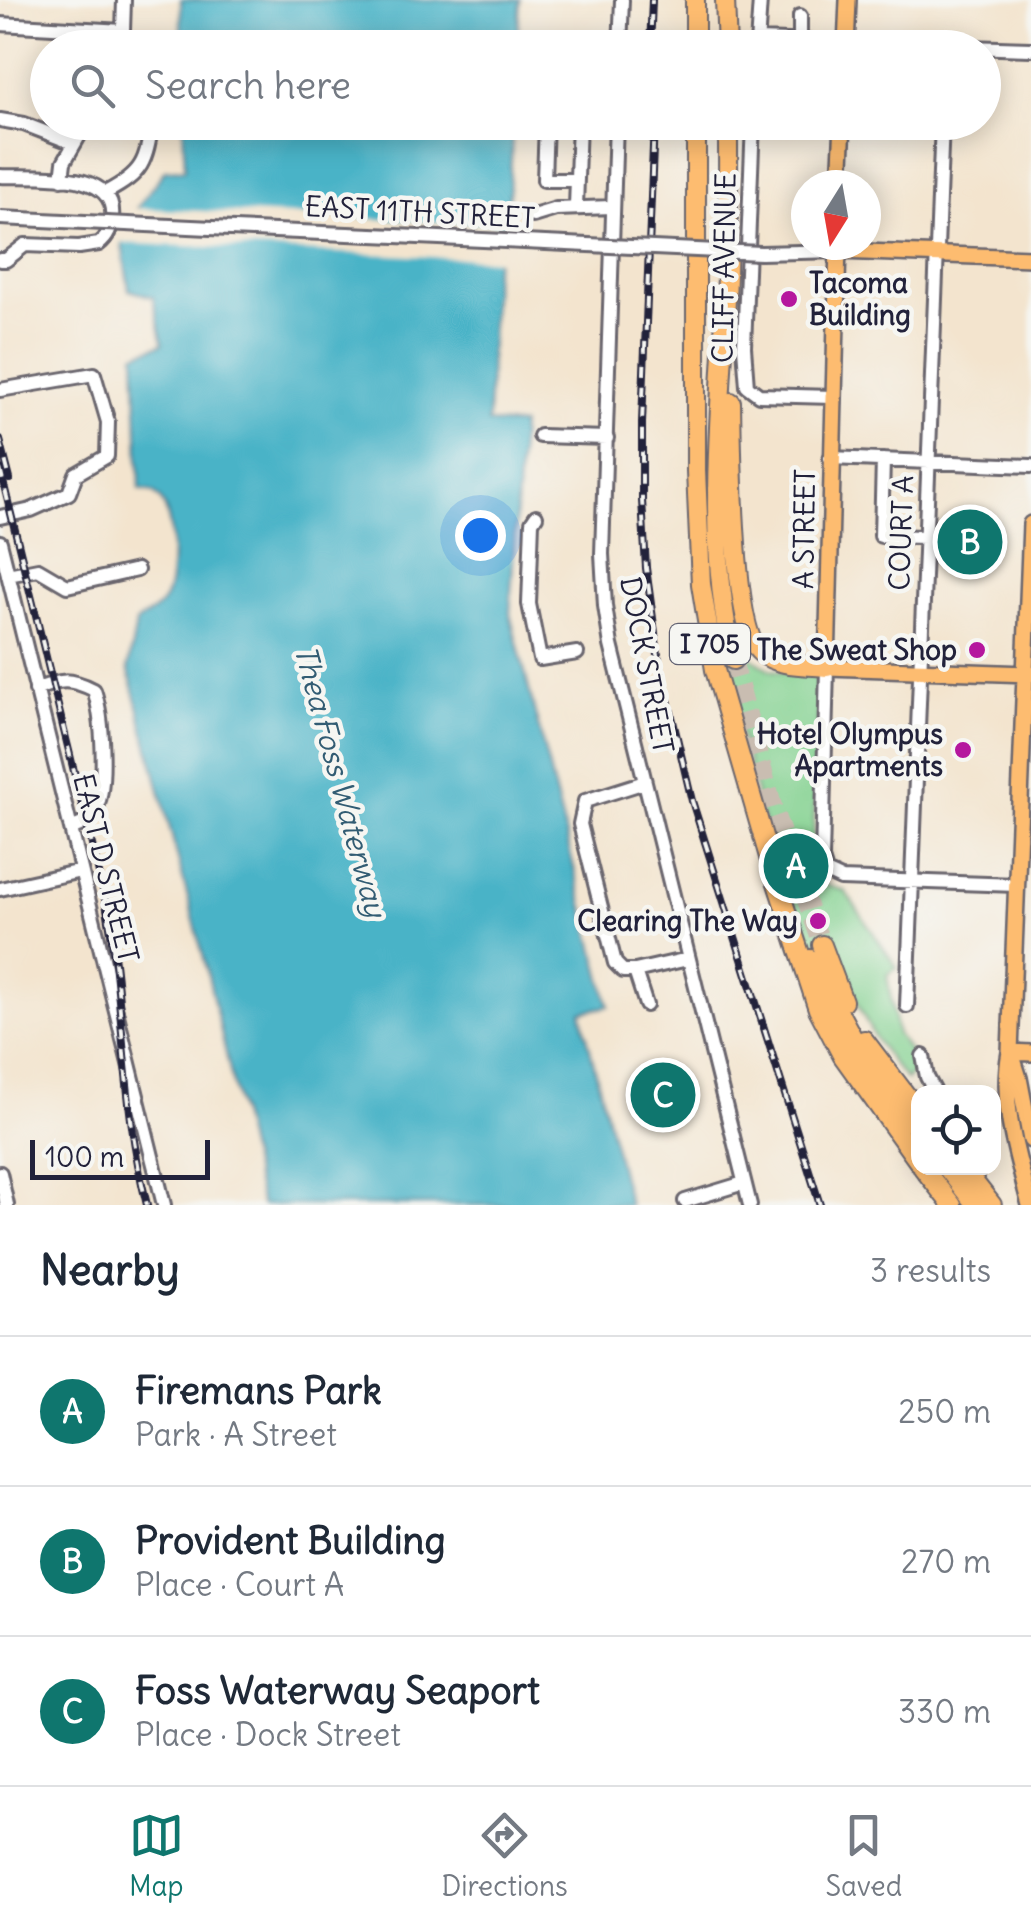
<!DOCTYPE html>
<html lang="en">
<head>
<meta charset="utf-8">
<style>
	:root { --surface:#fff; --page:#f2f2f3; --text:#1f2937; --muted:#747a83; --line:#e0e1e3; --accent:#0f766e }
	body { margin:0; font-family:Delius,sans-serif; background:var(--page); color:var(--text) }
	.controls { position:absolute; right:30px; bottom:30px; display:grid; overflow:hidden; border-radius:20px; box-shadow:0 5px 25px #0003 }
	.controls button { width:90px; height:90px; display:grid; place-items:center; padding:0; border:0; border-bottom:2px solid var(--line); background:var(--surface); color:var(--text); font:50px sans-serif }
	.compass { position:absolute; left:791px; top:170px; width:90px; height:90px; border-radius:50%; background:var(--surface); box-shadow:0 5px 25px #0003; rotate:191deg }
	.scale { position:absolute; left:30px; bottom:25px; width:180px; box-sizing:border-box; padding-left:10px; border:5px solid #22223b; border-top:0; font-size:28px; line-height:35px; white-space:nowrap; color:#22223b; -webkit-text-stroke:8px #f6f6f2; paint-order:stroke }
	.you { position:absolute; left:480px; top:535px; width:35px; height:35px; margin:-25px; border:8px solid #fff; border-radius:50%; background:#1a73e8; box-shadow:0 0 0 15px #1a73e833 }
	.badge { display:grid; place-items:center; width:65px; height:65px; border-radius:50%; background:var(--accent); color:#fff; font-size:32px; font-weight:700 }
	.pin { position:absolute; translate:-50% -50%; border:5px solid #fff; box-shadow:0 2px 10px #0006 }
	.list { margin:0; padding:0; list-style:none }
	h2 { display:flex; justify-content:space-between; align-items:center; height:130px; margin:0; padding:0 40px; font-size:42px }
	h2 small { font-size:32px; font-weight:400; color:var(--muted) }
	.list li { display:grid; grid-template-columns:65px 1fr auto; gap:30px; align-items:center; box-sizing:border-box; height:150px; padding:0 40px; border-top:2px solid var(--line) }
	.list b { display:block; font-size:38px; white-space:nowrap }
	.list p { margin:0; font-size:32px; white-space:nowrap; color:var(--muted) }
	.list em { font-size:32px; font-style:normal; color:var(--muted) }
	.icon { flex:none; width:55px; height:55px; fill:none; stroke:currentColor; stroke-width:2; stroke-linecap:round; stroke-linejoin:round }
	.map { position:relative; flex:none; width:1031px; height:1205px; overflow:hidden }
	.search { position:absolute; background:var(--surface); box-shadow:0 5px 25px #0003; left:30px; right:30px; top:30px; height:110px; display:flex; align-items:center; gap:25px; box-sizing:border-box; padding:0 35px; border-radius:55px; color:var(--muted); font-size:38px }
	.sheet { height:580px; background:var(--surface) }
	nav { display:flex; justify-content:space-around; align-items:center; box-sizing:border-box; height:140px; border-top:2px solid var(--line); background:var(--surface); font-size:28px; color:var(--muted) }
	nav a { display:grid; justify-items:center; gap:5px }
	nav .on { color:var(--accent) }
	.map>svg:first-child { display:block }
	.green { fill:#83d190; stroke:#527a66; stroke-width:2.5 }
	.water { fill:#49b3c7; stroke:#366a81; stroke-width:2.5 }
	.pier { fill:#f3e4ce }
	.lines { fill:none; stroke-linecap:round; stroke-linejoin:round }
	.highway-tunnel { stroke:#c9bdb1; stroke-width:18; stroke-dasharray:18 9; stroke-linecap:butt }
	.minor-casing { stroke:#6b666e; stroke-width:18 }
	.major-casing { stroke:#6b666e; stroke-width:20 }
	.highway-casing { stroke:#6b666e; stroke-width:22 }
	.minor { stroke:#fff; stroke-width:12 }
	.major { stroke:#fdbc70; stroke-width:15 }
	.highway { stroke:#fdbc70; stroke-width:18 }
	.rail-casing { stroke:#22223b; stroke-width:8 }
	.rail { stroke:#f6f6f2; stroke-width:4; stroke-dasharray:11; stroke-linecap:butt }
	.minor-bridge-casing { stroke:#6b666e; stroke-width:18; stroke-linecap:butt }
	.minor-bridge { stroke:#fff; stroke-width:12 }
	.poi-dot { fill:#b5179e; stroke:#f6f6f2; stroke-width:4 }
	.labels { text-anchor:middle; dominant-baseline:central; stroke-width:9; stroke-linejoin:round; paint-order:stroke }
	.shield { fill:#f6f6f2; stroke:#626272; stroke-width:2.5 }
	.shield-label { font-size:25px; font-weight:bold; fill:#22223b }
	.street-label { font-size:28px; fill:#22223b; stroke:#f6f6f2 }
	.poi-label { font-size:28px; font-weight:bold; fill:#22223b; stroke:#f6f6f2; text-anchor:end }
	.water-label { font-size:30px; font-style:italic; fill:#325c73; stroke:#f6f6f2 }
</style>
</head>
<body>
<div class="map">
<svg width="1031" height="1205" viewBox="0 0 1031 1205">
	<rect width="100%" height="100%" fill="#f6f6f2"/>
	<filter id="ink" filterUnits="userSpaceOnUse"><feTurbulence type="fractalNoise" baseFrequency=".01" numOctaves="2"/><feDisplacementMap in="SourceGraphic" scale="20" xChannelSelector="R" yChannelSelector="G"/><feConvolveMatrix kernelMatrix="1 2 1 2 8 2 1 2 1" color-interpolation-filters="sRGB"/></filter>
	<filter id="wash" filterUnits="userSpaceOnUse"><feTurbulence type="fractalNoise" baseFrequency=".0048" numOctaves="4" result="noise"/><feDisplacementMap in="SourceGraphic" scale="40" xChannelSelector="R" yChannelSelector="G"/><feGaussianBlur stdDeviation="2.25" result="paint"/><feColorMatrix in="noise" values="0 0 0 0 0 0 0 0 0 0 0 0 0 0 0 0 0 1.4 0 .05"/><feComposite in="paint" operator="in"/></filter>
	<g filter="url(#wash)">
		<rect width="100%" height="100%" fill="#f3e4ce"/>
		<path class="green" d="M748,655L771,670L820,677L812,870L821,883L845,891L897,968L887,975L897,1034L918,1063L907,1080C870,1043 852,992 835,943H807L761,813L724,669Z"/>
		<path class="water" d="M181,0H520L517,47H181Z
			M183,123H513L508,214L494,269L488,423L521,425L510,614L609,1006L581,1012L629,1205H261L205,963L128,668L136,623C146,615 159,610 165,598C175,576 176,509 155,494C151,491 145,490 140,489L135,354L163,344L153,297L129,290L120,232L165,170L185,169Z"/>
		<path class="pier" d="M132,208L510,225L501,260L117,243L116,230Z"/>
	</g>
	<g filter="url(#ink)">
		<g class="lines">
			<path class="highway-tunnel" d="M733,660L775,813L822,945"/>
			<defs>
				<path id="minor" d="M0,24L123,31L124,0
					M758,40L1031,49
					M800,41V16
					M757,45L760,0
					M620,48L622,0
					M0,120L24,124L73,143
					M546,122L544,180H577
					M616,122L602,554L605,606L611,645L750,1205
					M753,122L744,347L747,386L759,395L833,397
					M0,176C33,178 117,168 112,217C111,229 108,237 99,244L79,247L25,245L6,260H0
					M62,179L64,162L87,122
					M107,192C143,173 146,162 152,122
					M576,207L579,122
					M533,216L556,209L612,207
					M275,231L396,236
					M761,253L838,251
					M0,390L94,374L108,422L107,456L76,474L69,493L31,510L0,517
					M540,436L607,438
					M830,458L1031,466
					M883,460L881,536L926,537
					M536,516L532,522L529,604L540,659L577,653
					M0,542L164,1205
					M8,575L38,569L67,586L137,570
					M827,667L822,859L826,872L841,879L1017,885
					M36,690C60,679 70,678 94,690C103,717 107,784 96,810C90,822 82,824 71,829
					M645,782L585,801L580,824L615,963L623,971H635L688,959
					M0,889L81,871
					M635,971L646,1005
					M907,1006L942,122
					M923,1056L927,1077L935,1092
					M0,1173L7,1205
					M685,1201L744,1183"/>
				<path id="major" d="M846,48L848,0
					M840,185L843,122
					M838,245L827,667L1031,674
					M838,251L1031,258
					M1010,1052L1031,1053
					M1012,1056L1019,1078L1031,1140
					M1030,1205C1017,1154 1000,1105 1010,1052L1031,524"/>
				<path id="highway" d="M695,0V48
					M725,0L727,48
					M696,122V471L701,584L715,670L773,871L818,1009L842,1055L918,1161
					M728,122C728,181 729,241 726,300C720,420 706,542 733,660
					M731,402C732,445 732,629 760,652C778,667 805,665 827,667
					M822,945L843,1001
					M810,959L863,1057L905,1122
					M864,1040L918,1111
					M923,1168L952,1205
					M947,1168L976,1205
					M963,1168L992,1205"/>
			</defs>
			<use href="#minor" class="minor-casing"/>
			<use href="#major" class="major-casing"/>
			<use href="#highway" class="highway-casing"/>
			<use href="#minor" class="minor"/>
			<use href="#major" class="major"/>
			<use href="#highway" class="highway"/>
			<defs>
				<path id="rail" d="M650,48L652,0
					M654,122L642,423V500L646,568L659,662L692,801L820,1205
					M0,440L10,479
					M0,469L105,898C125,999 121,1105 147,1205"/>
			</defs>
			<use href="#rail" class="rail-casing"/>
			<use href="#rail" class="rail"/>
			<defs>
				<path id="minor-bridge" d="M0,218L275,231
					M396,236L761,253"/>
			</defs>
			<use href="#minor-bridge" class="minor-bridge-casing"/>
			<use href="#minor-bridge" class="minor-bridge"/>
		</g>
	</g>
	<g class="poi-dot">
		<circle cx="789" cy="299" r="10"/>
		<circle cx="977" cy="650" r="10"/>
		<circle cx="963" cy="750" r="10"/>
		<circle cx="818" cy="921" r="10"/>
	</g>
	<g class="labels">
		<rect class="shield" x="670" y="624" width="80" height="40" rx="8"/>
		<g class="shield-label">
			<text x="710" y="644">I 705</text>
		</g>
		<g class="street-label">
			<text transform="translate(420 212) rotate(3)">EAST 11TH STREET</text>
			<text transform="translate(724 268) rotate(-89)">CLIFF AVENUE</text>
			<text transform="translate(804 529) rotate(-89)">A STREET</text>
			<text transform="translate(901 533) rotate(-88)">COURT A</text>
			<text transform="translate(647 665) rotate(79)">DOCK STREET</text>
			<text transform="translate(106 868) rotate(76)">EAST D STREET</text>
		</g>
		<g class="poi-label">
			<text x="809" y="283" text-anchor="start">Tacoma<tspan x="809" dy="32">Building</tspan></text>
			<text x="957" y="650">The Sweat Shop</text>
			<text x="943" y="734">Hotel Olympus<tspan x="943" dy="32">Apartments</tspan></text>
			<text x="798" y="921">Clearing The Way</text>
		</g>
		<g class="water-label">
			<text transform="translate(341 781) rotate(75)">Thea Foss Waterway</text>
		</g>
	</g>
</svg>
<div class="controls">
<button><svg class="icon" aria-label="locate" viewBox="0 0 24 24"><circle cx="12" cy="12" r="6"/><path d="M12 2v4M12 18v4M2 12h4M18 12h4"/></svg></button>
</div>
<svg class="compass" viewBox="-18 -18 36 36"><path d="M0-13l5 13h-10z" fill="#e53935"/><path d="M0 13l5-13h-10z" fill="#747a83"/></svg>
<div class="scale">100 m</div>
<div class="you"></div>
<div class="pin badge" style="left:796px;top:866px">A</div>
<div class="pin badge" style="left:970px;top:542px">B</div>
<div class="pin badge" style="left:663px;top:1095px">C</div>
<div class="search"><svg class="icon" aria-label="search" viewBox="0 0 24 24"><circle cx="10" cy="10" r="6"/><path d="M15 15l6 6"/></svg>Search here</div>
</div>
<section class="sheet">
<h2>Nearby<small>3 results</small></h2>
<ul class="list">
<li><span class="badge">A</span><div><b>Firemans Park</b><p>Park · A Street</p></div><em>250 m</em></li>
<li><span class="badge">B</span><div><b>Provident Building</b><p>Place · Court A</p></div><em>270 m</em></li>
<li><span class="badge">C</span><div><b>Foss Waterway Seaport</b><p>Place · Dock Street</p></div><em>330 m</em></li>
</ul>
</section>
<nav>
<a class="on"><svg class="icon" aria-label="map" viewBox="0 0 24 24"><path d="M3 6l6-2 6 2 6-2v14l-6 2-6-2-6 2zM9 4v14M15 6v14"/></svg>Map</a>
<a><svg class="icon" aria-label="directions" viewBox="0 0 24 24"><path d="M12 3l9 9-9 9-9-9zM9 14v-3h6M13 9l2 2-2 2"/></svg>Directions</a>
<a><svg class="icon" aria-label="saved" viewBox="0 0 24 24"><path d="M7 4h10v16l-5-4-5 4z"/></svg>Saved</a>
</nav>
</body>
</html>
